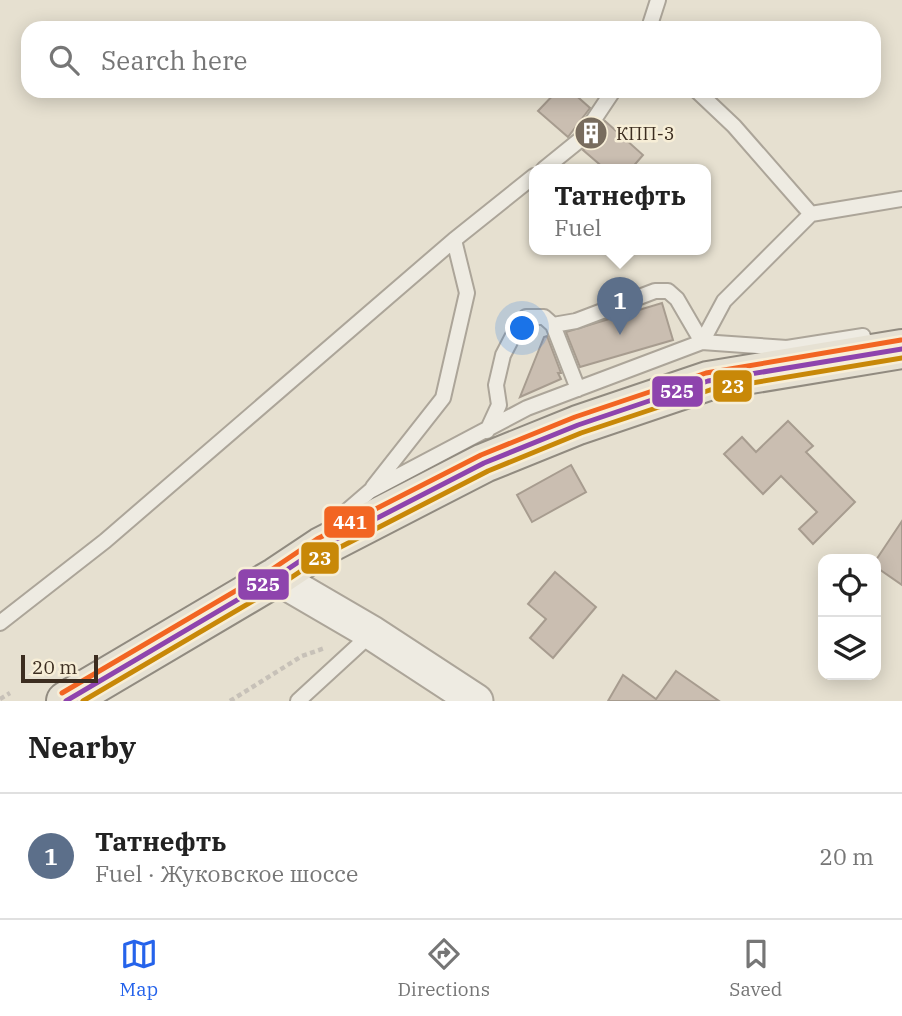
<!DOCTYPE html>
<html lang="en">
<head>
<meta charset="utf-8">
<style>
	:root { --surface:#fff; --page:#f6f6f6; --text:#222; --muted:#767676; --line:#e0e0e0; --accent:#2563eb }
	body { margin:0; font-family:"IBM Plex Serif",serif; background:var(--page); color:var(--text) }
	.controls { position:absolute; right:21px; bottom:21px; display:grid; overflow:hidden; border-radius:14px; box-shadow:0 4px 18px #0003 }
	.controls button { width:63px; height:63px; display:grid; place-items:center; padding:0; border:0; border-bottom:2px solid var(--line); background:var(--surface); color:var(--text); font:35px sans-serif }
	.scale { position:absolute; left:21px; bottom:18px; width:77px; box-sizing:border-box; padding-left:7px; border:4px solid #3c2d20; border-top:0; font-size:19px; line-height:24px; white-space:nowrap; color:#3c2d20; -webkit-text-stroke:5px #f7eed7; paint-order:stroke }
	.you { position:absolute; left:523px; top:329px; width:24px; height:24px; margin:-18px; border:5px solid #fff; border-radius:50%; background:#1a73e8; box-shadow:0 0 0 10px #1a73e833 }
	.badge { display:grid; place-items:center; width:46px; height:46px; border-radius:50%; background:var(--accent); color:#fff; font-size:23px; font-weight:700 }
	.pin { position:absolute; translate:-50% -58px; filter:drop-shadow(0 2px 4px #0008) }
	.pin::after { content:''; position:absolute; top:37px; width:24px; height:21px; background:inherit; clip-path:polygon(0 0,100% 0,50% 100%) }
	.popup { position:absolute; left:529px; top:164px; width:182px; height:91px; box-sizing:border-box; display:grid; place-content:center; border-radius:14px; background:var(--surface); filter:drop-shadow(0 2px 5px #0005); font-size:23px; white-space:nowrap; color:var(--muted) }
	.popup b { font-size:26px; color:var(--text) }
	.popup::after { content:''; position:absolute; left:50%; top:100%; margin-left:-14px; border:14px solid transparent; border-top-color:var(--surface) }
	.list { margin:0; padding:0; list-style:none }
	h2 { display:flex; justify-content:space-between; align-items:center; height:91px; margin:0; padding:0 28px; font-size:30px }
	h2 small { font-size:23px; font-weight:400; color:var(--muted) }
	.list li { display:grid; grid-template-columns:46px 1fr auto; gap:21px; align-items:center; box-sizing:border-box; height:126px; padding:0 28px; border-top:2px solid var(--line) }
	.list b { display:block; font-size:26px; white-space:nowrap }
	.list p { margin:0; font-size:23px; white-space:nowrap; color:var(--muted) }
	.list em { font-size:23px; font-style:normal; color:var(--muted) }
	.icon { flex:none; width:38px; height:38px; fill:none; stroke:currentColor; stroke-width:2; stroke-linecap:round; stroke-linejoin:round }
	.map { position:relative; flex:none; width:902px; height:701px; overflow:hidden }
	.search { position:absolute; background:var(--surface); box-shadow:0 4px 18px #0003; left:21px; right:21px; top:21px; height:77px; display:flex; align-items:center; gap:18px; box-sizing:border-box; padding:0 24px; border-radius:21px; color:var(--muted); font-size:26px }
	.sheet { height:217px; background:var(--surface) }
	nav { display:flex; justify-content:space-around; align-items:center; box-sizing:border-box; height:98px; border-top:2px solid var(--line); background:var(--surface); font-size:19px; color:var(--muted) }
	nav a { display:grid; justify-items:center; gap:4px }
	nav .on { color:var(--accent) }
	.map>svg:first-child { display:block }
	.building { fill:#cabeb1; stroke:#a79c8f; stroke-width:2 }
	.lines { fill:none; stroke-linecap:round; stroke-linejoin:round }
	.service-casing { stroke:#aca599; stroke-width:18 }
	.tertiary-casing { stroke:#aca599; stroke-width:37 }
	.primary-casing { stroke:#918b80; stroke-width:42 }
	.path { stroke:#c7c1b8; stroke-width:4.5; stroke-dasharray:5 3.5; stroke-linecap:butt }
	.service { stroke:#eeebe2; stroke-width:14 }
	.tertiary { stroke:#eeebe2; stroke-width:33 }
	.primary { stroke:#e6e1d3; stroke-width:38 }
	.bus-1-casing { stroke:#f7eed7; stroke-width:10 }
	.bus-2-casing { stroke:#f7eed7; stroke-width:10 }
	.bus-3-casing { stroke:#f7eed7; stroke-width:10 }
	.bus-1 { stroke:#8e44ad; stroke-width:5 }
	.bus-2 { stroke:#c88808; stroke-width:5 }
	.bus-3 { stroke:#f26522; stroke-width:5 }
	.labels { text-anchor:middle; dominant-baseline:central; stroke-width:5; stroke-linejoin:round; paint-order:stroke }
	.poi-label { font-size:18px; fill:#3c2d20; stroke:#f7eed7; text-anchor:start }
	.line-badge { stroke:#f7eed7; stroke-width:2.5 }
	.badge-label { font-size:19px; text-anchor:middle; font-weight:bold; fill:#fff }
</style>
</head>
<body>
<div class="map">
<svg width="902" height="701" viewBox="0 0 902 701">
	<rect width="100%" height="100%" fill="#e6e0d0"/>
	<path class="building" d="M557,91H571L590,108L568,137L538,111Z
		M605,121L643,155L631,169H605L583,150Z
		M662,303L673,340L580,367L566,332Z
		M547,336L561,373H558L561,379L520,397L544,337Z
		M788,421L813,446L806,452L855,502L813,544L799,529L817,512L781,476L763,494L724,454L742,437L756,452Z
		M571,465L586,492L532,522L517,495Z
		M902,521V585L876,567V560Z
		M555,572L596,607L553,658L530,638L546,619L528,604Z
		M676,671L719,701H608L623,675L656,699Z"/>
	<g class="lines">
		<defs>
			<path id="service" d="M649,28L658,0
				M697,91L734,126L811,214
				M544,169L581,139L613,91
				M553,325L576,321L655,291H668L677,299L702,342
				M702,342L724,301L811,214L902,199
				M487,431L499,405L496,385L503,355L516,330L526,317H544L553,325L578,389
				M373,487L443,398L467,293L454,240
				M337,526L348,510L370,491L527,408L702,342L787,348L863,336
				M0,623L105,541L454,240L534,176
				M298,701L372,633"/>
			<path id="tertiary" d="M276,577L372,633L476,701"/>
			<path id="primary" d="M66,701L276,577L321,547L484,463L578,425L708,381L902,349"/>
		</defs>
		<use href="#service" class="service-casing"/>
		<use href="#tertiary" class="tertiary-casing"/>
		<use href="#primary" class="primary-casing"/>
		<path class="path" d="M0,699L10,693
			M230,701L302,656L325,648"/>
		<use href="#service" class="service"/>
		<use href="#tertiary" class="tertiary"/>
		<use href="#primary" class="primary"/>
		<defs>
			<path id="bus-1" d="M66,701L276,577L321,547L484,463L578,425L708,381L902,349"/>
			<path id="bus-2" d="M83,701L280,585L325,555L488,471L581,433L710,390L902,358"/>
			<path id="bus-3" d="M62,693L271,570L317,539L481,455L575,417L706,373L901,340"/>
		</defs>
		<use href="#bus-1" class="bus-1-casing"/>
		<use href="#bus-2" class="bus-2-casing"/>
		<use href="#bus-3" class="bus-3-casing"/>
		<use href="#bus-1" class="bus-1"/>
		<use href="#bus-2" class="bus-2"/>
		<use href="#bus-3" class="bus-3"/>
	</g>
	<defs>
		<symbol id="building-disc" viewBox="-11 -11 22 22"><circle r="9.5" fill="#786c5e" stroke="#f7eed7"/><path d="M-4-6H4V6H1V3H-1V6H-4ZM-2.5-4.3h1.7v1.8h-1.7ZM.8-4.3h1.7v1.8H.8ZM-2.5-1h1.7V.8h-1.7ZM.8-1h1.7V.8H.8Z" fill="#fff"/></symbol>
	</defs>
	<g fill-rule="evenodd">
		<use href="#building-disc" x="572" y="114" width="38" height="38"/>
	</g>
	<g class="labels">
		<g class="poi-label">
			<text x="616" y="133">КПП-3</text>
		</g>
	</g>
	<g class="line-badge">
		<rect x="712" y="369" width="41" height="34" rx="7" fill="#c88808"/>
		<rect x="651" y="375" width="53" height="33" rx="7" fill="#8e44ad"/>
		<rect x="323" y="505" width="53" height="34" rx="7" fill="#f26522"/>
		<rect x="300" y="541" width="40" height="34" rx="7" fill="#c88808"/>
		<rect x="237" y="568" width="53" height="33" rx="7" fill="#8e44ad"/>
	</g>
	<g class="badge-label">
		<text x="733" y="393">23</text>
		<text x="677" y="398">525</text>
		<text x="350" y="529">441</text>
		<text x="320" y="565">23</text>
		<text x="263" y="591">525</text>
	</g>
</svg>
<div class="controls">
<button><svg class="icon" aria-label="locate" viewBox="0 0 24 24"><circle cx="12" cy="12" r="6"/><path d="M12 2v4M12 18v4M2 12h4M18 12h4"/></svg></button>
<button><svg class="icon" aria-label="layers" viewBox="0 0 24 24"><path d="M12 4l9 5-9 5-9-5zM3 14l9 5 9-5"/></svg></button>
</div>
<div class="scale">20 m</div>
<div class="you"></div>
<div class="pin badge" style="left:620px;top:335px;background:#5c6f8a">1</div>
<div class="popup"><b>Татнефть</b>Fuel</div>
<div class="search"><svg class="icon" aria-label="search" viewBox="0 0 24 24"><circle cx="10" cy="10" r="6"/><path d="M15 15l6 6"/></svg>Search here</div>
</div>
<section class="sheet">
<h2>Nearby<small></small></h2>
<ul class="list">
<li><span class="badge" style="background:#5c6f8a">1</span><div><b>Татнефть</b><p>Fuel · Жуковское шоссе</p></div><em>20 m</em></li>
</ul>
</section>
<nav>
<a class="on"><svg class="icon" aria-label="map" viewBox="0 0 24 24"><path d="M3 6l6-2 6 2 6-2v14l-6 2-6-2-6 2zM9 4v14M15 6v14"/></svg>Map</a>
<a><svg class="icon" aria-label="directions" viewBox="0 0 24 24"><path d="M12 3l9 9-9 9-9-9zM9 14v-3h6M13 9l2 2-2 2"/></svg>Directions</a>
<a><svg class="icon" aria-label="saved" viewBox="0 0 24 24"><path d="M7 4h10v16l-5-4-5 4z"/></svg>Saved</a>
</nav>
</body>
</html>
